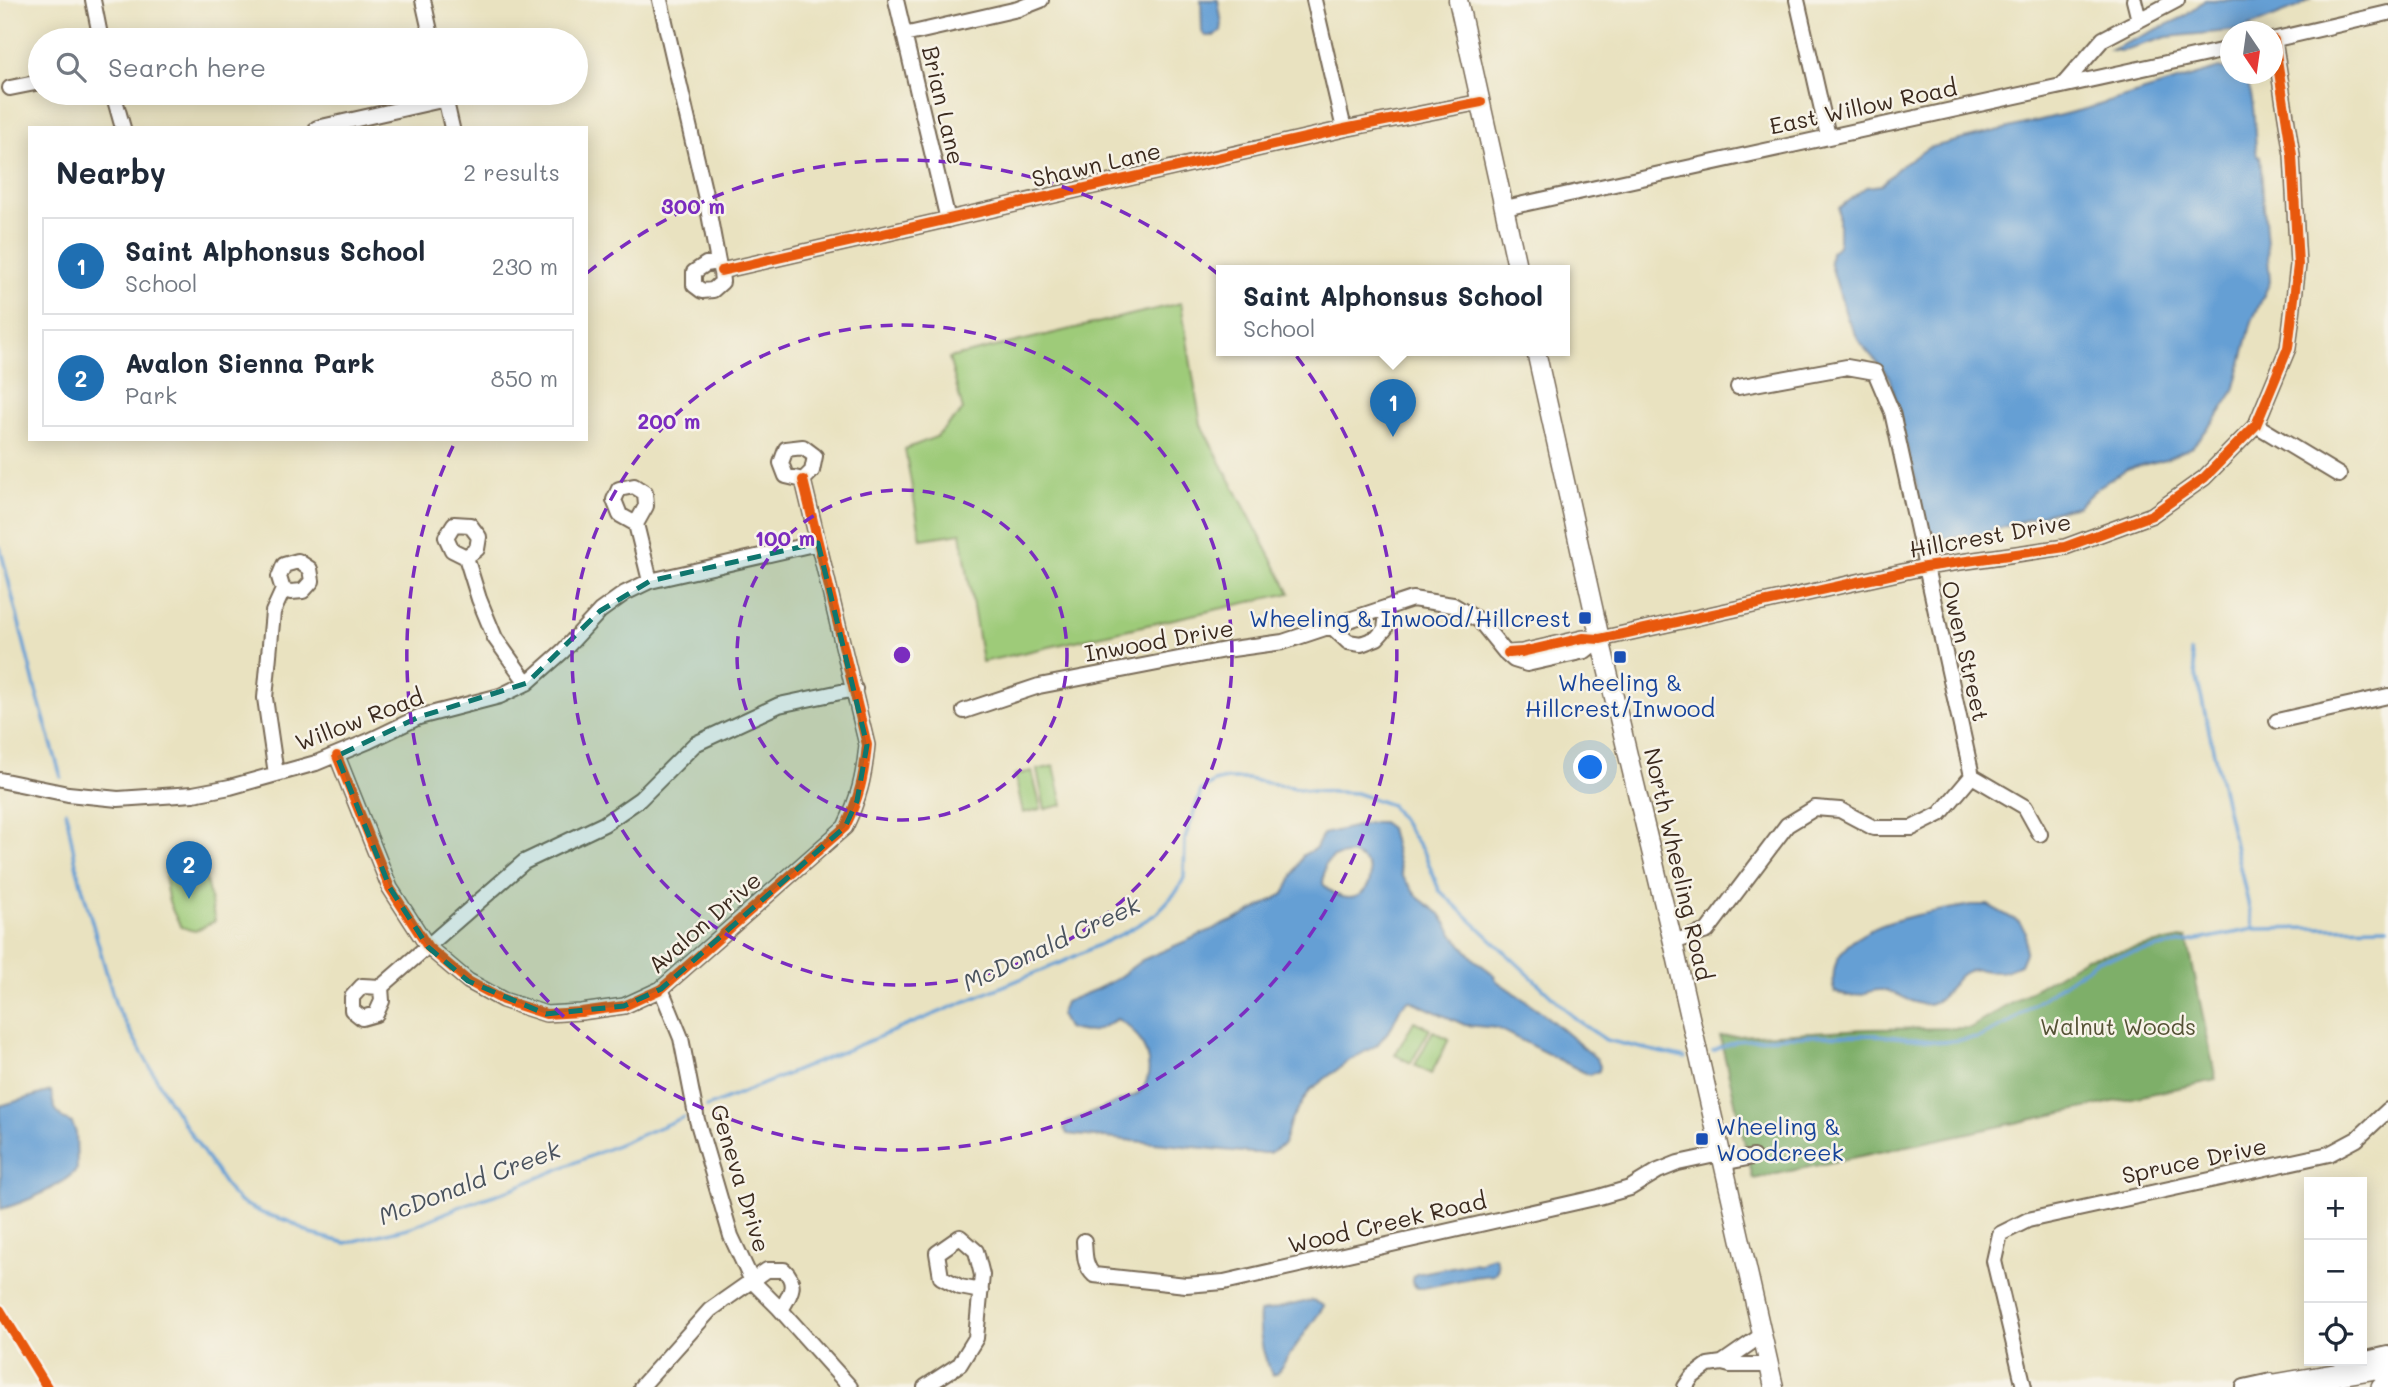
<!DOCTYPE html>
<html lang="en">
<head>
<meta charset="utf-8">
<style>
	:root { --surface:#fff; --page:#f6f6f7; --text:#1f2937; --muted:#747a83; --line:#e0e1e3; --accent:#1f6fb2 }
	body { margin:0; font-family:Mali,sans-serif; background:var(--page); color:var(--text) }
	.controls { position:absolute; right:21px; bottom:21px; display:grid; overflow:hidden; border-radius:0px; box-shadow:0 4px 18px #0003 }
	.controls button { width:63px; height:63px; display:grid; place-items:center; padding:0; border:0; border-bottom:2px solid var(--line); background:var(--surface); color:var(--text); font:35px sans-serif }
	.compass { position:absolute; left:2220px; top:21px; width:63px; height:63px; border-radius:50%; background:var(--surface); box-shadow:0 4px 18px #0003; rotate:167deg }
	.you { position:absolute; left:1591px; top:768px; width:24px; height:24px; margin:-18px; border:5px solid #fff; border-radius:50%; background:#1a73e8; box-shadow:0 0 0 10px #1a73e833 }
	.badge { display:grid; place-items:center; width:46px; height:46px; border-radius:50%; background:var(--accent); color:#fff; font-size:23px; font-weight:700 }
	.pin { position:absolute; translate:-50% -58px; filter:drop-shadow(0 2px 4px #0008) }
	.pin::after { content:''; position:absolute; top:37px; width:24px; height:21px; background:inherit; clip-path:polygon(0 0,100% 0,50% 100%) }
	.popup { position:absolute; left:1216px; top:265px; width:354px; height:91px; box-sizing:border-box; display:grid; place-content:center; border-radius:0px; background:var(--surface); filter:drop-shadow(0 2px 5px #0005); font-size:23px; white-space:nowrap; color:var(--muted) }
	.popup b { font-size:26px; color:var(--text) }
	.popup::after { content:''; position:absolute; left:50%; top:100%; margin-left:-14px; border:14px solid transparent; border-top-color:var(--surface) }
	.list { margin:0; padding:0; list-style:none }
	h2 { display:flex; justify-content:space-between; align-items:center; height:91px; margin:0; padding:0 28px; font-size:30px }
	h2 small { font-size:23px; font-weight:400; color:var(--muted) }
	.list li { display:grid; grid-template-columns:46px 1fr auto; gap:21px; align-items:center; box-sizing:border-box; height:98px; margin:0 14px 14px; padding:0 14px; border:2px solid var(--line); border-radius:0px }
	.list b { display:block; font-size:26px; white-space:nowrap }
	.list p { margin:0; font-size:23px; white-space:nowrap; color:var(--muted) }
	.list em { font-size:23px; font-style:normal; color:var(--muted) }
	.icon { flex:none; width:38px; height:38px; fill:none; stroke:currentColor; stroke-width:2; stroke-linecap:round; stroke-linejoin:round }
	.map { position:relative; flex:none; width:2388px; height:1387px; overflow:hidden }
	.search { position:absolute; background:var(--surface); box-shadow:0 4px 18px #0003; left:28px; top:28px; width:560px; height:77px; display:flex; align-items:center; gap:18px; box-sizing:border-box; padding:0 24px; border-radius:38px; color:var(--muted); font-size:26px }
	.panel { position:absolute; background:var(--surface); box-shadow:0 4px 18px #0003; left:28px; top:126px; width:560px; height:315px; border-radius:0px }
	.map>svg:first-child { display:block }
	.green { fill:#9ecb79; stroke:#6c7a4c; stroke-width:2 }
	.forest { fill:#7eaf69; stroke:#5c6c44; stroke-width:2 }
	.water { fill:#659fd4; stroke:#506479; stroke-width:2; fill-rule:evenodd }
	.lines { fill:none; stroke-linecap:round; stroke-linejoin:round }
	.stream { stroke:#659fd4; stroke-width:3.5 }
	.minor-casing { stroke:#786a57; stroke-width:18 }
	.major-casing { stroke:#786a57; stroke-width:21 }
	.highway-casing { stroke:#786a57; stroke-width:24 }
	.minor { stroke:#fff; stroke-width:14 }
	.major { stroke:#fff; stroke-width:18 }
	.highway { stroke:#fff; stroke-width:21 }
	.cycleway-casing { stroke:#f7f3e8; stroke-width:15 }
	.cycleway { stroke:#e8590c; stroke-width:10 }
	.marked { fill:#0f766e; fill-opacity:0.2; stroke:#0f766e; stroke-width:5; stroke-dasharray:14 9; stroke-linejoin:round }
	.ring { fill:none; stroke:#7b2cbf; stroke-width:3.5; stroke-dasharray:12 9 }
	.transit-dot { fill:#1a4fb4; stroke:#f7f3e8; stroke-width:2.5 }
	.labels { text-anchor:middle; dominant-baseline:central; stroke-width:5; stroke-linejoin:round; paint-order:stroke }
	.street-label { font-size:23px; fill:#3b2a1e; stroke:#f7f3e8 }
	.transit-label { font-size:23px; fill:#164399; stroke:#f7f3e8; text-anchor:end }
	.park-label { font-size:23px; fill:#545235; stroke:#f7f3e8 }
	.water-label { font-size:24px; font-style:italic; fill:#4a535e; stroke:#f7f3e8 }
	.centre { fill:#7b2cbf; stroke:#f7f3e8; stroke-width:3.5 }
	.ring-label { font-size:21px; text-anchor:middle; font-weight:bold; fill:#7b2cbf; stroke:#f7f3e8; stroke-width:5; stroke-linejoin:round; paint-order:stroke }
</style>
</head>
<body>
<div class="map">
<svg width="2388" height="1387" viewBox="0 0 2388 1387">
	<rect width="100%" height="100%" fill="#f7f3e8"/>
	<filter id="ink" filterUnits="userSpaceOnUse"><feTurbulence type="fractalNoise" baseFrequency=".0143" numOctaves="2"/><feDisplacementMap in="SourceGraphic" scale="14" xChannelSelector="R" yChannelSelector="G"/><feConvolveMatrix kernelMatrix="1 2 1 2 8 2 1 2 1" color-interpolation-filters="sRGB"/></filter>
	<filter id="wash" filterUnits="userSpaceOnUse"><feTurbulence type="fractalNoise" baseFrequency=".00686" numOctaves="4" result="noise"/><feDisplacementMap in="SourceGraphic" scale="28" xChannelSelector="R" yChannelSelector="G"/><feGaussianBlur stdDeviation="1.57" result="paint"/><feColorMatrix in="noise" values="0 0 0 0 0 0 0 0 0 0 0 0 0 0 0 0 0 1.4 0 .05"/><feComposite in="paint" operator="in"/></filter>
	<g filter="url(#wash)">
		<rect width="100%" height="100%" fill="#e9e2c0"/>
		<path class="green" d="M1181,303L1201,425L1290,593L982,662L961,533L921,539L905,449L936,437L963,410L949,358Z
			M1054,766L1063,805L1045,809L1037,770Z
			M1032,771L1041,809L1023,813L1015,775Z
			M202,862L215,921L195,931L181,927C169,906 164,892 166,868Z
			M1414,1021L1430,1029L1411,1063L1395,1055Z
			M1433,1031L1449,1039L1431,1074L1415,1065Z"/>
		<path class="forest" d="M2187,938L2216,1080L1753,1179L1720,1037L1867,1029L1970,1028L2086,958Z"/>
		<path class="water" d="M1201,0H1218L1222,24L1221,31L1214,36H1205L1202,32Z
			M2205,0H2310L2298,7L2240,30L2167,37L2121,51L2111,50L2184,17Z
			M2219,68L2230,71V74H2242C2257,93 2253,131 2257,155L2260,156L2270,282L2252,321L2234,391L2216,419L2192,447L2166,459L2127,469L2097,488L2078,506L2048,513L1979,535L1942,538L1927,527L1889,376L1861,344L1847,318L1830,262L1831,252L1839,245V208L1866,187L1881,185L1898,168L1928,148L2089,108Z
			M1374,822H1382L1390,828L1402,876L1420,899L1440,914L1455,937L1475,960L1492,973L1497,981L1539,1010L1597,1059L1600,1066L1599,1071L1589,1075L1497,1028L1465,1025L1409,1000L1401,1007L1391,1028L1377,1045L1350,1060L1310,1090L1290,1122L1284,1144L1269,1153H1252L1067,1134L1064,1128L1068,1122L1136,1095C1163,1075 1142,1030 1117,1019C1095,1031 1092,1036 1067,1028L1060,1015L1065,1002L1097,989L1115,980L1142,960L1241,917L1284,894L1303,855L1316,848L1323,834ZM1350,854C1394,866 1358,924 1323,884L1325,864L1334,857Z
			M1971,905H1988L2019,922L2026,932L2025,953L2020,965C2013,968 2005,972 1999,972C1990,973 1980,968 1971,970C1953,974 1950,995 1935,1002C1918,1010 1904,995 1888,991C1870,986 1856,1003 1835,992C1819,923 1925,914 1971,905Z
			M51,1091L54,1107L63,1119L72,1123L76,1133L77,1169C62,1187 23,1203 1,1209L0,1106Z
			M1492,1256L1495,1257C1499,1264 1499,1269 1494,1275L1474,1277L1423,1288H1417L1412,1283V1279L1416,1274L1472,1263L1479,1264Z
			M1313,1300L1324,1306L1276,1374L1272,1375C1262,1354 1258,1335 1260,1312Z"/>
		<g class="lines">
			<path class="stream" d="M0,547L36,691L61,777
				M2191,652L2254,929
				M66,811L77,869L116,1006L169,1101L229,1191L240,1202L264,1214L289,1221L311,1234L346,1243L412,1227L464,1205L509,1190L684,1117
				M1713,1051L1737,1041L1788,1036L1877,1035L1941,1042L1978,1038L2008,1023L2097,960L2254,929L2388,927
				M707,1107L1060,963L1126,932L1156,914L1177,891L1184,878L1185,839L1201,791L1214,782L1226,779H1247L1312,791L1356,793L1391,805L1425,854L1439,890L1578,1021L1606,1040L1685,1058"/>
		</g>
	</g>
	<g filter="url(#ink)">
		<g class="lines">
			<defs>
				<path id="minor" d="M93,0L101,40
					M423,0L432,40
					M660,0L707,203L718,262
					M896,0L948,220
					M1314,0L1344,129
					M1797,0L1828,136
					M2134,0L2139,20
					M904,35L1018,9L1041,0
					M2272,40L2388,13
					M2062,86L2103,39L2177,0
					M10,88L40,82
					M113,93L123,128
					M444,93L452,128
					M317,128L446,99
					M1505,208L2230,49
					M718,262L721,271L722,282L713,290L702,291L694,285V272L706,264Z
					M721,271L1344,129L1481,102
					M1738,387L1847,367L1875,372L1892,412L1972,776
					M2256,425L2339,475
					M803,447L815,456L812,471L803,480L786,476L781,463L786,449Z
					M634,486L645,493L646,506L636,524L620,515L614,500L619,489Z
					M454,524L470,525L479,537L477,549L466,557L452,550L446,537Z
					M636,524L650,581
					M466,557L479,599L495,638L527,683
					M298,561L310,569L312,581L303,591L291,592L283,590L279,577L284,565Z
					M1331,626L1348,642L1361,644L1377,638L1385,629L1388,607
					M1508,653L1522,652L1583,638L1600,639L1925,567L2065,547L2152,515L2204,478L2256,425L2288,348L2298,265L2292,155L2274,40
					M964,711L1039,686L1225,650L1283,642L1412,599L1453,605L1480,621L1505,652L1514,660L1527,664L1585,651L1600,639
					M2277,721L2388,696
					M337,756L390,888L428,947L468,981L503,1000L546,1014L581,1012L624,1006L661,989L845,827C859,798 864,777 867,745L803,480
					M276,774L265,698L273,612L283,590
					M1972,776L2025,807L2040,834
					M0,780L68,794L118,799L193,794L230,787L316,763L369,741L419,717L500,696L527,683L563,651L600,611L625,593L650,581L818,543
					M1673,942L1707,931L1787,825L1815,808L1840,810L1874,828H1912L1940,814L1972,776
					M362,986L381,987L382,1001L376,1014L362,1018L352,1010V997Z
					M381,987L524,862L604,824L640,799L695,744L779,705L855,689
					M661,989L681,1038L697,1120L731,1236L752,1281L779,1308L850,1387
					M1722,1163L1753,1157
					M1084,1241C1085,1254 1084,1266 1094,1275L1186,1285L1224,1282L1599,1197L1630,1188L1658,1171L1678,1163L1720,1154
					M2362,1360L2388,1354
					M1722,1363L1762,1335
					M641,1387L710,1310L767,1270H784C799,1284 789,1296 781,1310
					M925,1387L960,1364L976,1338L982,1275L976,1251L960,1237L937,1253L941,1277L960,1287L981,1291
					M1685,1387L1692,1377L1708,1365L1722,1363L1730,1365H1770
					M2024,1387L1994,1261L2000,1234L2028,1220L2329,1154L2357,1139L2388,1110
					M2244,1387L2271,1381"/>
				<path id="major" d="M1458,0L1518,271
					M1536,351L1600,639L1673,942L1774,1387"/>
				<path id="highway" d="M2263,1387L2388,1366
					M2382,1387L2388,1386"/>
			</defs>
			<use href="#minor" class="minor-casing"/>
			<use href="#major" class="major-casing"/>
			<use href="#highway" class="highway-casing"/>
			<use href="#minor" class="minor"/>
			<use href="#major" class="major"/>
			<use href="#highway" class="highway"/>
			<defs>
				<path id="cycleway" d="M721,271L1344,129L1481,102
					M1508,653L1522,652L1583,638L1600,639L1925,567L2065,547L2152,515L2204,478L2256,425L2288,348L2298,265L2292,155L2274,40
					M337,756L390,888L428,947L468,981L503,1000L546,1014L581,1012L624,1006L661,989L845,827C859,798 864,777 867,745L803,480
					M0,1310L47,1387"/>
			</defs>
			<use href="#cycleway" class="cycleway-casing"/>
			<use href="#cycleway" class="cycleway"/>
		</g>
	</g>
	<path class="marked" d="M818,543L867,745L857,801L845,827L661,989L624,1006L546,1014L468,981L428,947L390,888L337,756L419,717L527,683L600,611L650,581Z"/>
	<g class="ring">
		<circle cx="902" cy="655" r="165"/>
		<circle cx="902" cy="655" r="330"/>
		<path d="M587 273A495 495 0 1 1 455 442"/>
	</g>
	<g class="transit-dot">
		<rect x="1578" y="611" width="14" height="14" rx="3.5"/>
		<rect x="1613" y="650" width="14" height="14" rx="3.5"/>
		<rect x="1695" y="1132" width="14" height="14" rx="3.5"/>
	</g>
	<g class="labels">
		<g class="street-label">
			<text transform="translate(944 105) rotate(77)">Brian Lane</text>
			<text transform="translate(1863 106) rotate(-12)">East Willow Road</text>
			<text transform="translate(1096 164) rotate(-13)">Shawn Lane</text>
			<text transform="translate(1990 535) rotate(-10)">Hillcrest Drive</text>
			<text transform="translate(1159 640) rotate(-10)">Inwood Drive</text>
			<text transform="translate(1966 651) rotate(77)">Owen Street</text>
			<text transform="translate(359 719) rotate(-21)">Willow Road</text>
			<text transform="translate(1679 864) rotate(77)">North Wheeling Road</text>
			<text transform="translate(704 922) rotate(-41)">Avalon Drive</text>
			<text transform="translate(2194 1160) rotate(-12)">Spruce Drive</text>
			<text transform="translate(741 1178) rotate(73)">Geneva Drive</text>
			<text transform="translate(1387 1222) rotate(-13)">Wood Creek Road</text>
		</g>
		<g class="transit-label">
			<text x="1571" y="618">Wheeling &amp; Inwood/Hillcrest</text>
			<text x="1620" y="682" text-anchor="middle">Wheeling &amp;<tspan x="1620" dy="26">Hillcrest/Inwood</tspan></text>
			<text x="1716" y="1126" text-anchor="start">Wheeling &amp;<tspan x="1716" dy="26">Woodcreek</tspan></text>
		</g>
		<g class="park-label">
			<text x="2118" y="1026">Walnut Woods</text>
		</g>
		<g class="water-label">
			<text transform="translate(1051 943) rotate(-25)">McDonald Creek</text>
			<text transform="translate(469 1182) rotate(-21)">McDonald Creek</text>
		</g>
	</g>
	<circle cx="902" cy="655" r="10" class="centre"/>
	<g class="ring-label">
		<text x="693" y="214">300 m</text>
		<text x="669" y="429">200 m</text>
		<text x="785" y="546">100 m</text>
	</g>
</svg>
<div class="controls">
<button>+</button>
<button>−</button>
<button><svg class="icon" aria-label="locate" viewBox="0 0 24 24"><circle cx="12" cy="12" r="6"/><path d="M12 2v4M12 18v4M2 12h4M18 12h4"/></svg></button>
</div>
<svg class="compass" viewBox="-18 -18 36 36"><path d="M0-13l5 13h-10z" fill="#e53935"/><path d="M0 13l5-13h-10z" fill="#747a83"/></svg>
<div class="you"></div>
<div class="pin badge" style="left:1393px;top:437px">1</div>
<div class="popup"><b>Saint Alphonsus School</b>School</div>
<div class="pin badge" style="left:189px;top:899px">2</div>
<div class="search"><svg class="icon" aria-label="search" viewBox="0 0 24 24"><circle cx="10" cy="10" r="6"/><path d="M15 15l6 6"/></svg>Search here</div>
<section class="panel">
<h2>Nearby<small>2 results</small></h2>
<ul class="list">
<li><span class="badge">1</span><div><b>Saint Alphonsus School</b><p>School</p></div><em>230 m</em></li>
<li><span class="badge">2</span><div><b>Avalon Sienna Park</b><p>Park</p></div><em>850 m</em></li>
</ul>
</section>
</div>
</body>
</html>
